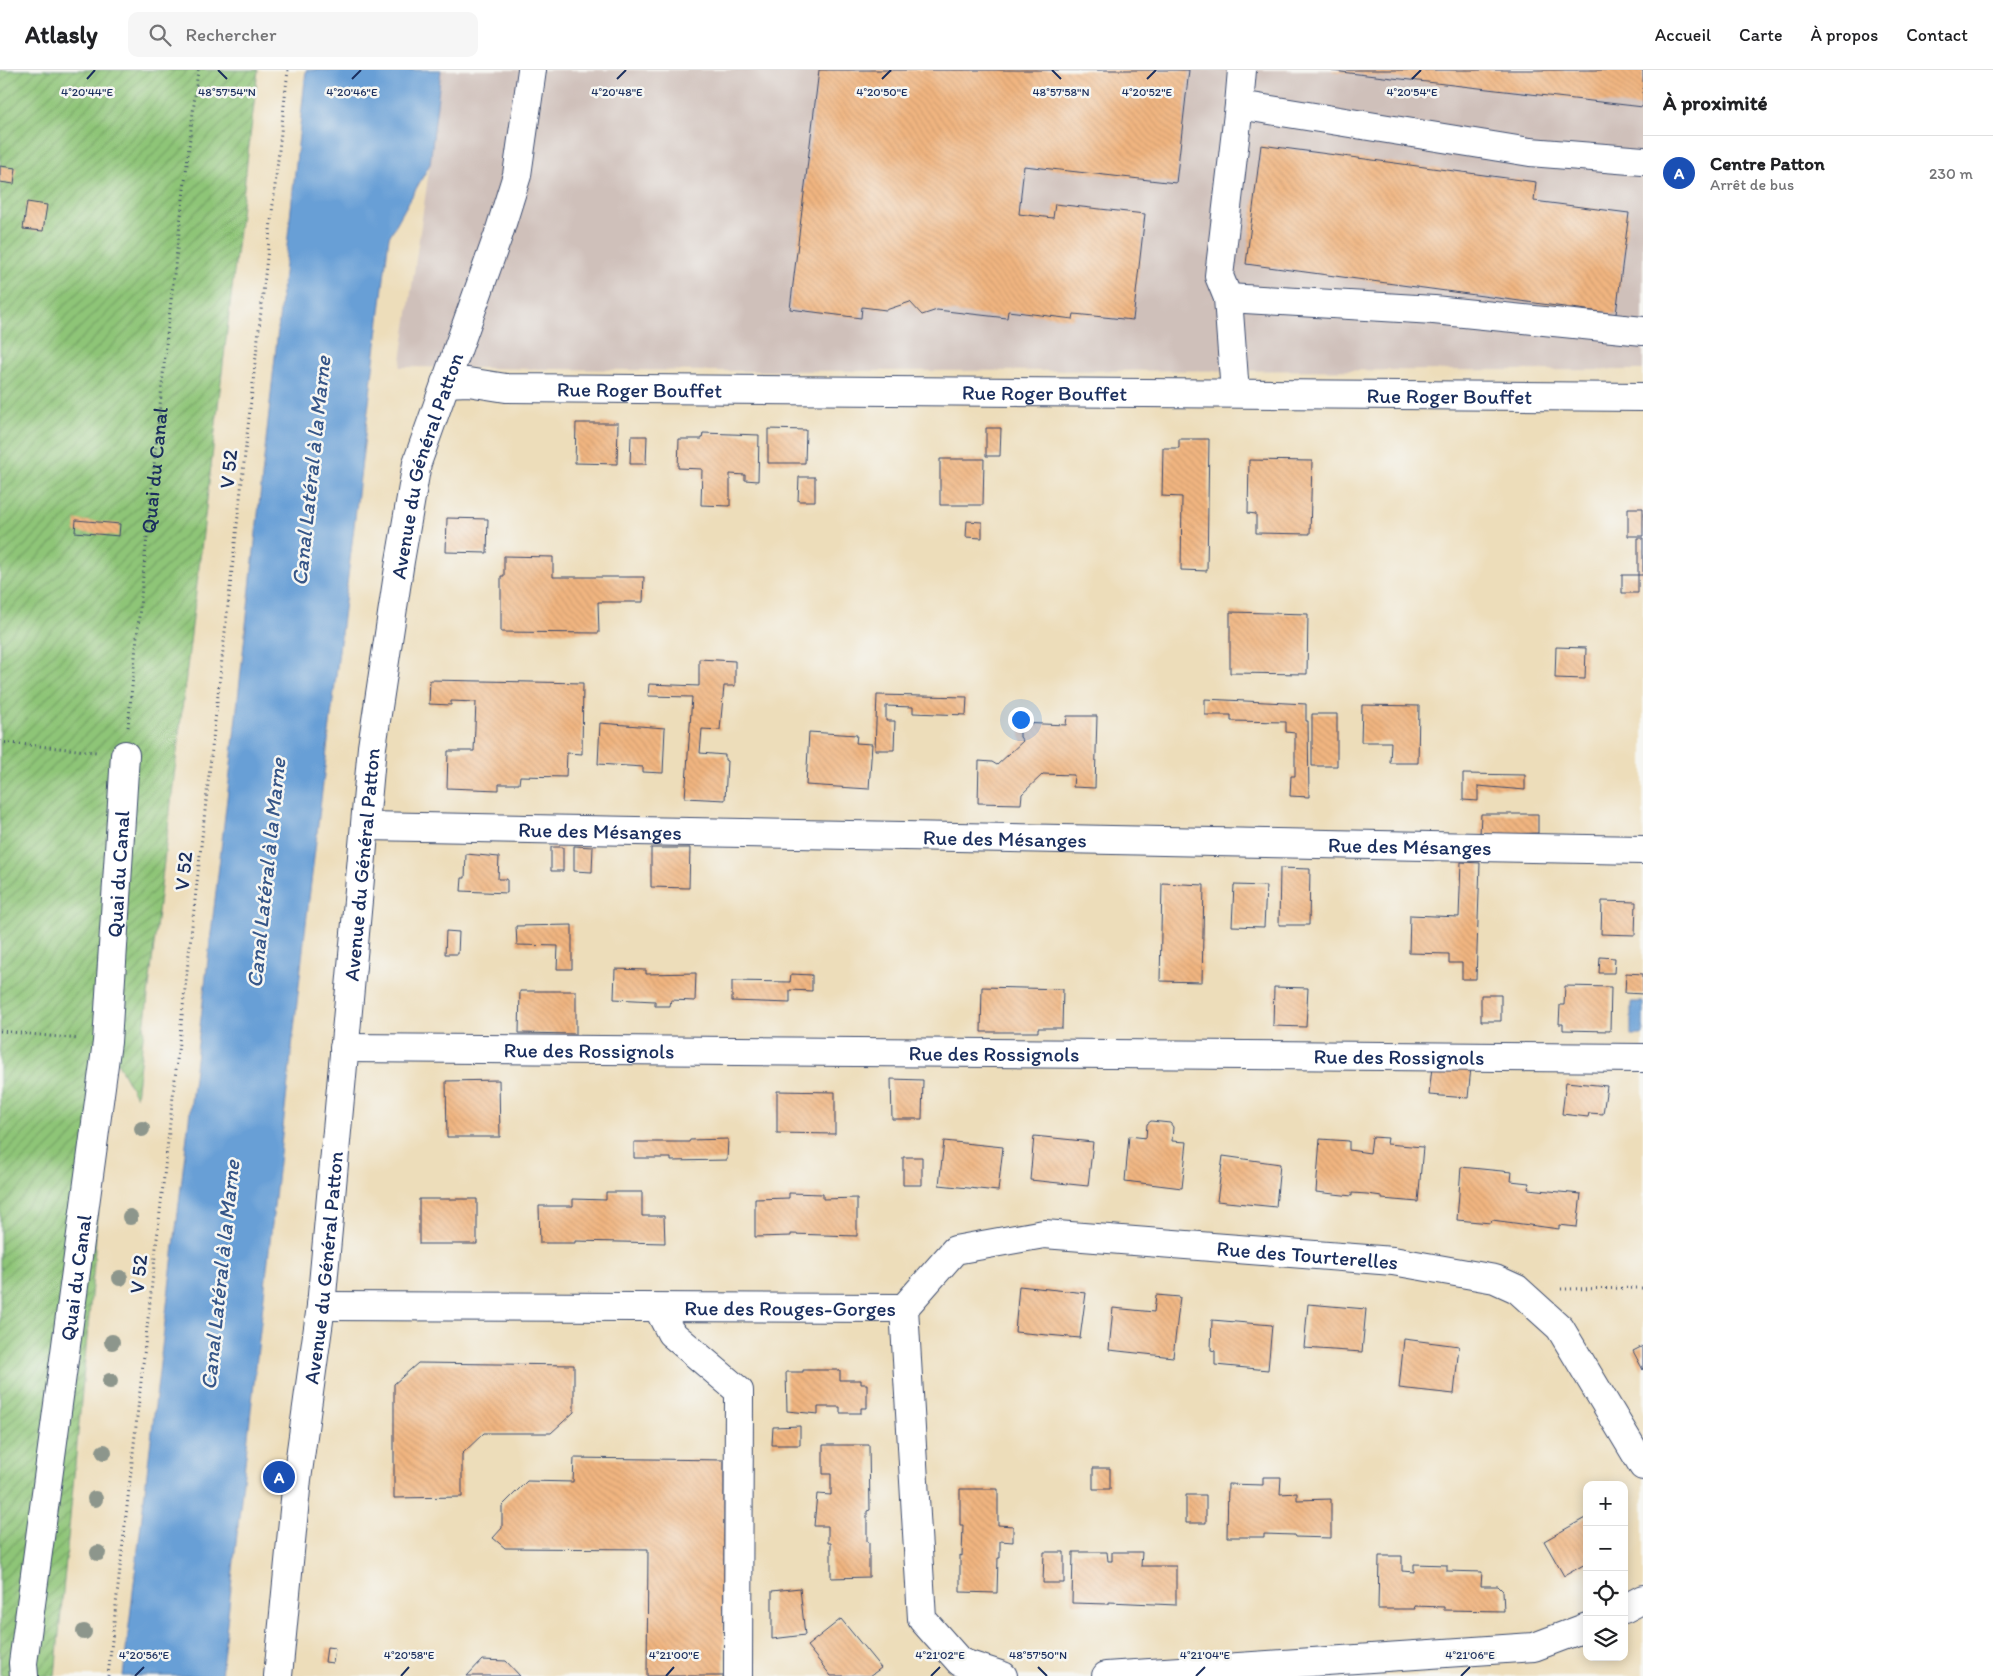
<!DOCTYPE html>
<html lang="fr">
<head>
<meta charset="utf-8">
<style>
	:root { --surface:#fff; --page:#f6f6f6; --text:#202124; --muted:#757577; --line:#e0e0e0; --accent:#b45309 }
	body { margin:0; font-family:Itim,sans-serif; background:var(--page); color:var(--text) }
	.controls { position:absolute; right:15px; bottom:15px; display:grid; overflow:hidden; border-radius:10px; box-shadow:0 2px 12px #0003 }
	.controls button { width:45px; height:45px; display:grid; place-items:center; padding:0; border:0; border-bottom:1px solid var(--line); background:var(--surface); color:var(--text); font:25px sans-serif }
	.you { position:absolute; left:1020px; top:649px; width:18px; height:18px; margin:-12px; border:4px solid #fff; border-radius:50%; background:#1a73e8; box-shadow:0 0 0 8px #1a73e833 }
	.badge { display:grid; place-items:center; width:32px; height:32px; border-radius:50%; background:var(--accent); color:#fff; font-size:16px; font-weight:700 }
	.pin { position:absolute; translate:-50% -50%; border:2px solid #fff; box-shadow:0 1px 5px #0006 }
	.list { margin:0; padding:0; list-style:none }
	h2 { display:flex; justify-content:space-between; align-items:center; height:65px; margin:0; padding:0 20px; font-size:21px }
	h2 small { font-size:16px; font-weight:400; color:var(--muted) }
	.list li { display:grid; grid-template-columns:32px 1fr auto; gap:15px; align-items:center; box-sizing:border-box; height:75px; padding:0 20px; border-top:1px solid var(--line) }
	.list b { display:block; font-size:19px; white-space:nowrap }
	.list p { margin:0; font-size:16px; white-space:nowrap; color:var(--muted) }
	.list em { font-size:16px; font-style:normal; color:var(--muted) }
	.icon { flex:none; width:28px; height:28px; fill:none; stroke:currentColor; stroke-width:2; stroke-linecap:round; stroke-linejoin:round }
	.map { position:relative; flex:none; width:1643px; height:1606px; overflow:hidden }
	header { display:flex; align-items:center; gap:30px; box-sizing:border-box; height:70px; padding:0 25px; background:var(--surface); border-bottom:1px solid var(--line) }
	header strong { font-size:24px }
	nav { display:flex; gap:28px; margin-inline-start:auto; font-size:18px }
	.search { width:350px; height:45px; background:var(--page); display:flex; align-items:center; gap:12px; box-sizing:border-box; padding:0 18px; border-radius:10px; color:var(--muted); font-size:19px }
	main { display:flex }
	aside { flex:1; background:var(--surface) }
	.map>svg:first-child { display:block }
	.industrial { fill:#cfc0ba }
	.garden { fill:url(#garden-furrows); stroke:#547a6a }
	.water { fill:#689fd6; stroke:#42679a }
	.building { fill:url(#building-back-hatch) }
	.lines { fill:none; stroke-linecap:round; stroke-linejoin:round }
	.minor-casing { stroke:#3a496c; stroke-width:30 }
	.path { stroke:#3a496c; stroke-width:3; stroke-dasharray:1 4; stroke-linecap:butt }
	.minor { stroke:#fff; stroke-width:28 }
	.tree { fill:#8d968c }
	.ticks { fill:none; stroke:#1b2f5e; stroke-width:2 }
	.labels { text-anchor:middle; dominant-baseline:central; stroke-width:5; stroke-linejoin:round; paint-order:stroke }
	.street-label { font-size:21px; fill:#1b2f5e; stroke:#f6f6f2 }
	.water-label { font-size:22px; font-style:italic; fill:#365688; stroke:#f6f6f2 }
	.ticks-label { font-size:12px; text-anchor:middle; fill:#1b2f5e; stroke:#f6f6f2; stroke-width:5; stroke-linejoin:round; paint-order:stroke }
</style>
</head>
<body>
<header>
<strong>Atlasly</strong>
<div class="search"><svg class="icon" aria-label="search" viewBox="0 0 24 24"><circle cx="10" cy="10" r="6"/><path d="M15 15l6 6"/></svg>Rechercher</div>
<nav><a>Accueil</a><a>Carte</a><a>À propos</a><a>Contact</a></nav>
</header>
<main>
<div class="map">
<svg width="1643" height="1606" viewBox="0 0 1643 1606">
	<defs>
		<pattern id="garden-furrows" width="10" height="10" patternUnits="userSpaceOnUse" patternTransform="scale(1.25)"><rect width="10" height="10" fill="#8ec577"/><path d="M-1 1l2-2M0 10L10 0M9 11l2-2" fill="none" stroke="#73a065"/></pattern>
		<pattern id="building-back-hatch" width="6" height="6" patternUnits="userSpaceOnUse" patternTransform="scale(1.25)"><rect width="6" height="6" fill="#f1b580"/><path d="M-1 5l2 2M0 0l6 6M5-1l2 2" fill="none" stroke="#ce9c71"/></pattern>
	</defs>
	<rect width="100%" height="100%" fill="#f6f6f2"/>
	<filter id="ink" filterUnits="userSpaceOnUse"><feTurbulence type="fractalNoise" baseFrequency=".02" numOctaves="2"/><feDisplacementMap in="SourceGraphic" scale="10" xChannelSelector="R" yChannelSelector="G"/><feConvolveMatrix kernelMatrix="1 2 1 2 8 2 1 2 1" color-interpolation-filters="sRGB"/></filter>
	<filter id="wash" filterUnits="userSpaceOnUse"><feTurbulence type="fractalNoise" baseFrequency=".0096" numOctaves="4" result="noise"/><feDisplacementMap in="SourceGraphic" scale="20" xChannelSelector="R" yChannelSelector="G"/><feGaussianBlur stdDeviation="1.12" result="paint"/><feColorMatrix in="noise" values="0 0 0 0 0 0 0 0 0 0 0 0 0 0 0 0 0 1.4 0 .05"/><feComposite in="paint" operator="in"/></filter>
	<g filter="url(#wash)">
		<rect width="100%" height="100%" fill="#edddba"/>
		<path class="industrial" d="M441,0H1643V300L709,301L400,297L430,94Z"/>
		<path class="garden" d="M0,0H258L136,1027L107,973L94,1194L55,1606H0Z"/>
		<path class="water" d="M306,0H441L430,94L389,167L305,862L221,1606H123L230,703Z
			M1631,932H1643V965H1631Z"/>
		<g id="blocks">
			<path class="building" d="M819,0H1189L1176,113L1024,96L1019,144L1053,148L1055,134L1145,144L1133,250L1074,244L1073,249L1008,241L1007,248L937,240L922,245L910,232L886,240L862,237L861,248L790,239Z
				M1332,0H1643V37L1332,1Z
				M1261,75L1536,112L1534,131L1629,143L1616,244L1246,194Z
				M0,96L16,98L14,114L0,112Z
				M27,132L47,135L43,161L23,159Z
				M576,353H618L617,394L575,393Z
				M986,358H1001L1000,386H986Z
				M768,359L806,360L805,393H768Z
				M703,363L759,365L758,411L745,410V405L730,404V436L701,435L702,399L678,398L679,369H702Z
				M631,366H647L646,394H630Z
				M1179,369H1209L1207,501L1181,500L1182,427L1162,426L1163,378H1179Z
				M940,389H984L983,435H940Z
				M1249,390L1312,391L1310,464L1256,463V444L1248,443Z
				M799,407H815V431H798Z
				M1628,438H1643V466H1628Z
				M447,448L488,449L487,483L446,482Z
				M76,450L120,454L119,466L75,462Z
				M967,451L982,452V468L966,467Z
				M1638,468H1643V505H1638Z
				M504,486L553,487V507H644L643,532H598L599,563L501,562V506H504Z
				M1622,505H1638V523H1622Z
				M1230,542L1308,544L1307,604L1230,603Z
				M1556,577L1586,578L1585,609L1555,608Z
				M699,589L735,591V616H724L720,660L702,659L700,683L725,685V690L727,691L725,730L685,728L692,627L648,626L649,614L699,616Z
				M430,610L583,613L582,684L567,683L566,707L520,706L519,714H499V720L447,718L448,681H474L476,632L451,631V635L429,634Z
				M877,625L967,627L966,645L913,643V637L886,636V651H895L894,680H875Z
				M1205,629L1306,634V651H1308L1309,727L1290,726L1291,706H1295V663L1286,662V652L1231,651V645H1205Z
				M1362,635L1419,636L1418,693H1390L1391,672H1361Z
				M1312,644H1337V696H1312Z
				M1067,646H1097L1095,718L1073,717L1074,705L1043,704L1022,724L1021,734L978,733L979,691L992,692L997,695L1023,671L1020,667V653L1066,655Z
				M600,653L665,658L663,703L643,702V697L598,694Z
				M809,662L857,665L856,673L872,674L869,719L806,715Z
				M1463,704L1525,705V720L1478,716V731L1463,730Z
				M1481,744H1538V763L1480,765Z
				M574,776L593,777L592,802L574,801Z
				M551,777H563V801H551Z
				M651,778H690L689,818L651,817Z
				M466,784L499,787L498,809H507V823L461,821L462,808H465Z
				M1461,792L1480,793L1476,909H1462V893H1449V884L1409,883L1410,845L1459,847Z
				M1280,798L1310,799L1309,855H1279Z
				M1162,813L1204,815L1202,912L1160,911Z
				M1234,815L1266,816L1264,857L1232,856Z
				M1602,831L1636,832L1635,865L1601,864Z
				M572,855V899H557L558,876L517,875L516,856Z
				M446,861L459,862L458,884H445Z
				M1600,887L1615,888L1614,903H1599Z
				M615,899L646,900V904L696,903L695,931L671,930L670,936H655V931L614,929Z
				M1626,903L1643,904V924L1625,923Z
				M791,904L812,905V921L790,920V933L732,931V911L790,912Z
				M1565,916L1611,917L1610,961L1563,960V954H1559L1560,935H1564Z
				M982,917L1063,919L1062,958H1038V962H981Z
				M1274,917L1308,918L1306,957L1273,956Z
				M520,921H576V964L519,963Z
				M1481,925H1501V951H1481Z
				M1432,997H1471L1468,1028L1429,1025Z
				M891,1009L923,1010L922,1049H892Z
				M499,1010L500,1067H447L446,1011Z
				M1566,1012L1607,1016L1603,1044L1589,1043L1588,1047L1562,1044Z
				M777,1021L835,1022V1064L777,1063Z
				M1151,1051L1170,1053L1173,1057L1172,1071L1187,1072L1182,1118L1125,1111L1129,1066L1146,1068L1147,1054Z
				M1034,1066L1093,1072L1088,1116L1030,1110Z
				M1372,1067L1388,1068L1387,1074L1423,1077L1418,1132L1382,1129V1126L1367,1124L1352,1123V1126L1316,1122L1320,1069L1349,1071V1080L1370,1083Z
				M728,1069L727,1090L671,1091V1088H634V1072H689L690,1070Z
				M944,1071L1003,1077L998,1121L939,1115Z
				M1223,1086L1280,1094L1276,1137L1217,1131Z
				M903,1087H922V1115H903Z
				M1461,1097L1512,1102L1511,1111L1529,1113L1528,1119L1581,1124L1577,1157L1559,1155V1159L1492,1150L1491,1153L1457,1150Z
				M606,1122H642V1146H664L665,1173L575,1171V1173H540L539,1136H573V1129L606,1130Z
				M789,1123L823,1124V1129L857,1128V1166L791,1164V1166L755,1167V1129L789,1128Z
				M419,1129H477V1174H419Z
				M1019,1216L1086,1223L1080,1268L1015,1262Z
				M1156,1225L1180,1227L1173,1287L1109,1280L1113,1238L1154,1242Z
				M1308,1234L1366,1239L1362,1282L1304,1278Z
				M1212,1250L1272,1255L1268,1300L1215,1295V1281L1211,1280Z
				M1404,1269L1459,1276L1454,1324L1399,1318Z
				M1643,1276V1300L1633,1281Z
				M418,1293L574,1295V1342L551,1363H484L462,1384V1427L394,1428V1314Z
				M803,1300H840V1310H861V1314H867V1338H861V1343H840V1337H818V1344L787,1341L786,1302H803Z
				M800,1356V1375H772L773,1357Z
				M823,1375H869L870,1440L867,1441V1471L869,1472V1507L831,1508V1473H828V1456H814L817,1424L831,1425V1404H823Z
				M574,1388L724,1390V1606H647L648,1479L505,1478L493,1468L502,1458V1436L527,1411L573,1412Z
				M1093,1398H1110V1419H1093Z
				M1263,1407H1281L1280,1424L1297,1423V1430L1331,1429V1468L1295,1467L1294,1465L1264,1464V1467H1227L1228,1414L1263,1415Z
				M960,1419H998V1455L1013,1456V1472L1000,1471V1488H998L997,1523L960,1522V1485L962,1486L963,1455H960Z
				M1186,1425H1206V1453H1186Z
				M1587,1447V1493L1564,1506L1544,1471Z
				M1044,1482H1064V1513H1043Z
				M1073,1482H1107L1108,1491H1112V1482H1142L1141,1496H1176V1535L1109,1532V1534L1072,1533Z
				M1379,1486H1402V1501L1414,1502V1494L1447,1495V1501L1482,1502L1481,1516H1498L1503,1521L1504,1541L1444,1540V1537L1414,1536L1415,1539H1378Z
				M800,1518L805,1565L772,1569V1521Z
				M841,1549L881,1598L870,1606H831L807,1576Z
				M327,1577L335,1578L333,1593L325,1592Z
				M482,1590L506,1591L520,1606H467Z"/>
		</g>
	</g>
	<g filter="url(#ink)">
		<use href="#blocks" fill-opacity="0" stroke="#3a496c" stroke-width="1"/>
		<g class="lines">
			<defs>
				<g id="minor">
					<path d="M1242,0L1239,35L1530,82L1643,91"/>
					<path d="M1228,228L1434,240L1643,261"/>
					<path id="s2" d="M445,313L468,312L506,318L1643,327"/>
					<path d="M1235,323L1228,228L1219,206L1239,35"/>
					<path id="s3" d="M366,756L1643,780"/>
					<path id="s4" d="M344,978L1643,988"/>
					<path id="s5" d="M321,1236L904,1238L922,1549L960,1592L1003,1606"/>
					<path d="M658,1238L671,1263L739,1321L738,1606"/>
					<path id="s6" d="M904,1238L955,1180L1044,1164L1393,1191L1495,1209L1517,1219L1560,1258L1643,1396"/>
					<path d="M1624,1539L1643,1529"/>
					<path id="s7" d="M24,1606L23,1593L107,972L125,685"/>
					<path id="s8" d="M278,1606L297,1409L321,1236L372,677L400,491L417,393L498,166L517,105L532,0"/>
					<path d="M1106,1606L1534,1577L1587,1557"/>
				</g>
			</defs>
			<use href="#minor" class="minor-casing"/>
			<g class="path">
				<path id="s1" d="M128,657L167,265L198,0"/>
				<path d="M0,672L96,682"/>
				<path d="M0,961L79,969"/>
				<path d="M1561,1219L1643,1218"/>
				<path d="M108,1606L288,0"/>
			</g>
			<use href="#minor" class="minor"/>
		</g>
		<g class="tree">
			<circle cx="142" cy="1059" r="8"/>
			<circle cx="130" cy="1147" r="8"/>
			<circle cx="120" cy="1208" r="8"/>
			<circle cx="112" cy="1272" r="8"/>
			<circle cx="110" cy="1311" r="8"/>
			<circle cx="104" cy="1382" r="8"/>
			<circle cx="95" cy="1429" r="8"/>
			<circle cx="98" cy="1483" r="8"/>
			<circle cx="84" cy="1562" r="8"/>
		</g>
	</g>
	<path class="ticks" d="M218,0L227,9M1052,0L1061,9M87,9L95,0M352,9L361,0M617,9L626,0M882,9L891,0M1147,9L1156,0M1412,9L1421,0M1038,1597L1047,1606M135,1606L144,1597M401,1606L409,1597M666,1606L674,1597M931,1606L940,1597M1196,1606L1205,1597M1461,1606L1470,1597"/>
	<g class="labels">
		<g class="street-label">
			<text stroke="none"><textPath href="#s2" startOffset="195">Rue Roger Bouffet</textPath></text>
			<text stroke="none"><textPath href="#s2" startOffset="600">Rue Roger Bouffet</textPath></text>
			<text stroke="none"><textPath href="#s2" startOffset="1005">Rue Roger Bouffet</textPath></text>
			<text stroke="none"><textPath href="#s8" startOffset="1221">Avenue du Général Patton</textPath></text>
			<text transform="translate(228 399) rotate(-84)">V 52</text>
			<text stroke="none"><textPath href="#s1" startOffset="258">Quai du Canal</textPath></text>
			<text stroke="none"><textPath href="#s3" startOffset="234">Rue des Mésanges</textPath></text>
			<text stroke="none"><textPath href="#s3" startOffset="639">Rue des Mésanges</textPath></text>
			<text stroke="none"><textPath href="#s3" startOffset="1044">Rue des Mésanges</textPath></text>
			<text stroke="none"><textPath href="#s8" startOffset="816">Avenue du Général Patton</textPath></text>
			<text transform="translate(183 801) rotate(-84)">V 52</text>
			<text stroke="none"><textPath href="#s7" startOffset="808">Quai du Canal</textPath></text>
			<text stroke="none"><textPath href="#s4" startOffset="245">Rue des Rossignols</textPath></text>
			<text stroke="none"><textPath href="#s4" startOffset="650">Rue des Rossignols</textPath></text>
			<text stroke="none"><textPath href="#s4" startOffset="1055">Rue des Rossignols</textPath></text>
			<text stroke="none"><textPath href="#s6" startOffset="432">Rue des Tourterelles</textPath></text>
			<text stroke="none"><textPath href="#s8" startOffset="411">Avenue du Général Patton</textPath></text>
			<text transform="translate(138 1204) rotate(-84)">V 52</text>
			<text stroke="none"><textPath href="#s7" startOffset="402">Quai du Canal</textPath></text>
			<text stroke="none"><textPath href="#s5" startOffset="469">Rue des Rouges-Gorges</textPath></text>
		</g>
		<g class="water-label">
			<text transform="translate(311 401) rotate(-84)">Canal Latéral à la Marne</text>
			<text transform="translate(266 803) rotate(-84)">Canal Latéral à la Marne</text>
			<text transform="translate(220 1205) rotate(-84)">Canal Latéral à la Marne</text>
		</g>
	</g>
	<g class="ticks-label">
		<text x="227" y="26">48°57'54"N</text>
		<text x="1061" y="26">48°57'58"N</text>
		<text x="87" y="26">4°20'44"E</text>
		<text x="352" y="26">4°20'46"E</text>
		<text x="617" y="26">4°20'48"E</text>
		<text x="882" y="26">4°20'50"E</text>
		<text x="1147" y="26">4°20'52"E</text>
		<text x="1412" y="26">4°20'54"E</text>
		<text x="144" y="1589">4°20'56"E</text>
		<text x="409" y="1589">4°20'58"E</text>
		<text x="674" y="1589">4°21'00"E</text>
		<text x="940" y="1589">4°21'02"E</text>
		<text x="1205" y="1589">4°21'04"E</text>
		<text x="1470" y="1589">4°21'06"E</text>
		<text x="1038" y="1589">48°57'50"N</text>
	</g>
</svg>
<div class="controls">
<button>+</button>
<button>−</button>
<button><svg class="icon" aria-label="locate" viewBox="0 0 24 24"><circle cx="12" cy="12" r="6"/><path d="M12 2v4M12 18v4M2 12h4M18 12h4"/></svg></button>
<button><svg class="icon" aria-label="layers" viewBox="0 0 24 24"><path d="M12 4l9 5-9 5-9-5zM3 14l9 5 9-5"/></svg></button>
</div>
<div class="you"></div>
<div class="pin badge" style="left:279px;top:1407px;background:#1a4fb4">A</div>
</div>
<aside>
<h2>À proximité<small></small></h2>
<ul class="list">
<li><span class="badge" style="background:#1a4fb4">A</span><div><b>Centre Patton</b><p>Arrêt de bus</p></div><em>230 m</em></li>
</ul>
</aside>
</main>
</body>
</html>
